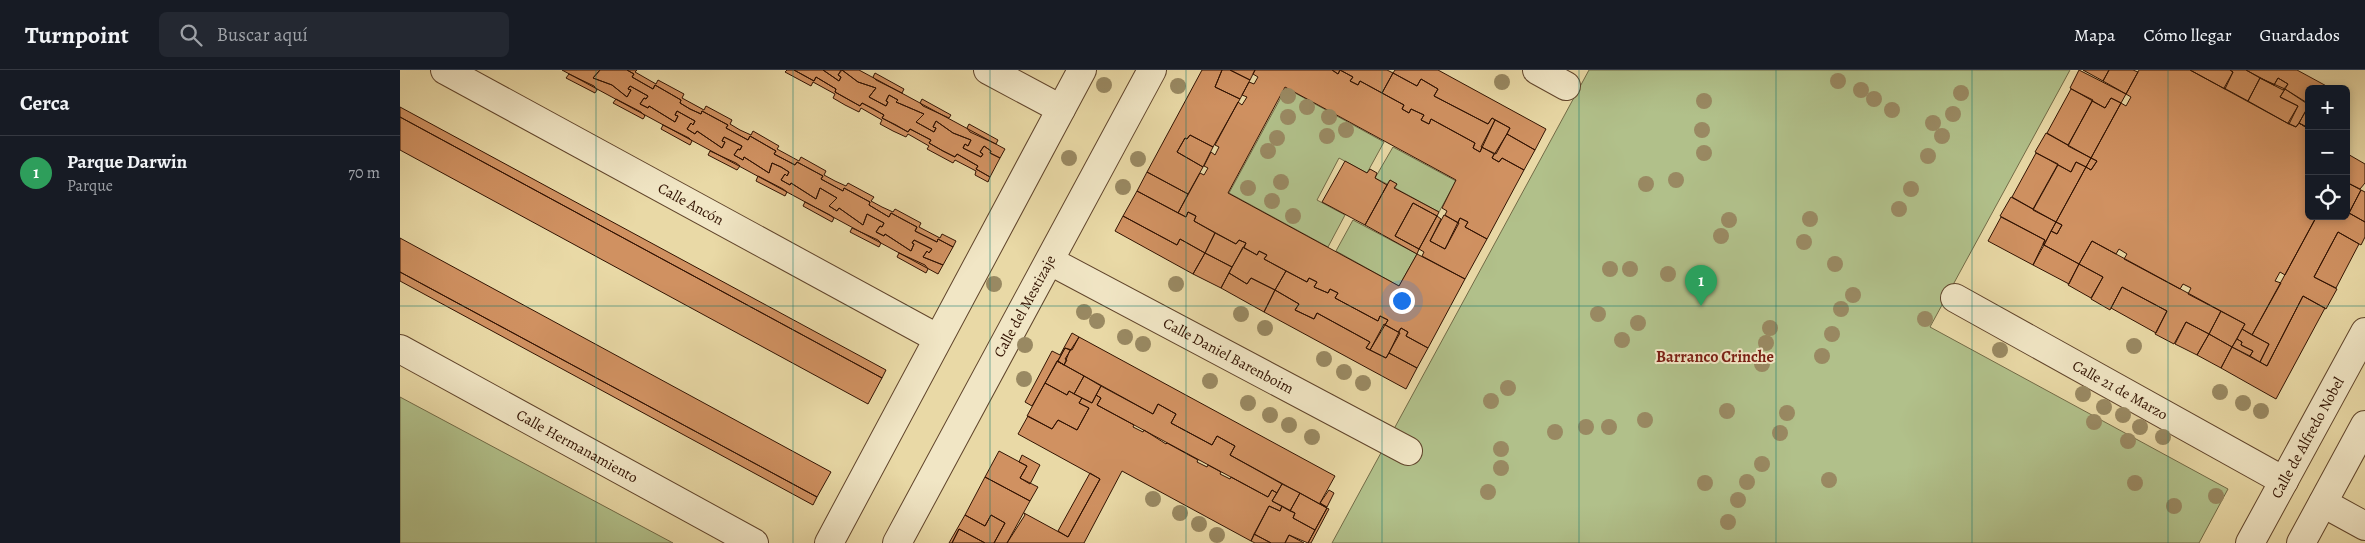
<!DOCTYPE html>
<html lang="es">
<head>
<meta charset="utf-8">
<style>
	:root { --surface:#171b24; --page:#242831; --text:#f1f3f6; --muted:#9ea1a6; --line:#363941; --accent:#c59692 }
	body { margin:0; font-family:Alegreya,serif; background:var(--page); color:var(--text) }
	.controls { position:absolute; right:15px; top:15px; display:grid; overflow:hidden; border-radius:8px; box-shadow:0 2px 8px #0003 }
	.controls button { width:45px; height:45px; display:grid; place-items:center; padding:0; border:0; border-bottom:1px solid var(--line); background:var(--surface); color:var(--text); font:25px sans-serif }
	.you { position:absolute; left:1001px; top:230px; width:18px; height:18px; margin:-12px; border:4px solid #fff; border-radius:50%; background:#1a73e8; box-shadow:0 0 0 8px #1a73e833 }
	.badge { display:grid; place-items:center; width:32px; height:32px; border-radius:50%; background:var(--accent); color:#fff; font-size:16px; font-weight:700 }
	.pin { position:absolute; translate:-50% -41px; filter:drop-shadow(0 1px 2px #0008) }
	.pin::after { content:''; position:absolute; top:26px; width:18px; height:15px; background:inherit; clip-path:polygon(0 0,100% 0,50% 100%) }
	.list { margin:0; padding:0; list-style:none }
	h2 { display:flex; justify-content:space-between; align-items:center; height:65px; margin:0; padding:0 20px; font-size:21px }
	h2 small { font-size:16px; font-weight:400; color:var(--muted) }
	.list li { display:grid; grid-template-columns:32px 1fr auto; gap:15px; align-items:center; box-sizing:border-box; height:75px; padding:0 20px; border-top:1px solid var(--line) }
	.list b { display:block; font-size:19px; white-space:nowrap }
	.list p { margin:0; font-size:16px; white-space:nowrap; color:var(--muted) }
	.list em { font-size:16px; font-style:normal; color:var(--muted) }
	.icon { flex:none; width:28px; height:28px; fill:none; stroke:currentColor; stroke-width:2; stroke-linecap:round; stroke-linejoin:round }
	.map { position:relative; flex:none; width:1965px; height:473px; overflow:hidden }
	header { display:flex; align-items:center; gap:30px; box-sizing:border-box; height:70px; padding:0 25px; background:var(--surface); border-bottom:1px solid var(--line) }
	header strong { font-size:24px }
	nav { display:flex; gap:28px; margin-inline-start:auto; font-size:18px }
	.search { width:350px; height:45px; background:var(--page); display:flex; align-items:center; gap:12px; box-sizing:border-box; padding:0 18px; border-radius:8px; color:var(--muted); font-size:19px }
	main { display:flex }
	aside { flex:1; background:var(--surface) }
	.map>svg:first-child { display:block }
	.green { fill:#b1c08a; stroke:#726a46 }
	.building { fill:#d09161; stroke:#321302 }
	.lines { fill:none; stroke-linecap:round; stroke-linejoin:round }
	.minor-casing { stroke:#60442b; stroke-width:30 }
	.minor { stroke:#f1e6c5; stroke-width:28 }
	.tree { fill:#998962 }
	.grid { fill:none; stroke:#0f766e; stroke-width:1; stroke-opacity:0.55 }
	.labels { text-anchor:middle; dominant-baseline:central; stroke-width:4; stroke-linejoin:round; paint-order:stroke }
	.street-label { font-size:15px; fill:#321302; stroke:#f1e6c5 }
	.neighbourhood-label { font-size:16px; font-weight:bold; fill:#7a1f14; stroke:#f1e6c5 }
</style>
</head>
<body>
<header>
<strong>Turnpoint</strong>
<div class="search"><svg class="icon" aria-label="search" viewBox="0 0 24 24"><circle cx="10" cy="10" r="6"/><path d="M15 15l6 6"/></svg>Buscar aquí</div>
<nav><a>Mapa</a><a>Cómo llegar</a><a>Guardados</a></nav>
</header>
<main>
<aside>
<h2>Cerca<small></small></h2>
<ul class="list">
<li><span class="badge" style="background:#2e9e5b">1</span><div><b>Parque Darwin</b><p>Parque</p></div><em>70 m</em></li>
</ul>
</aside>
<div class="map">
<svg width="1965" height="473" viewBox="0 0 1965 473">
	<rect width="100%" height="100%" fill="#e9d9a6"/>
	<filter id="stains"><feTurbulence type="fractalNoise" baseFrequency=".004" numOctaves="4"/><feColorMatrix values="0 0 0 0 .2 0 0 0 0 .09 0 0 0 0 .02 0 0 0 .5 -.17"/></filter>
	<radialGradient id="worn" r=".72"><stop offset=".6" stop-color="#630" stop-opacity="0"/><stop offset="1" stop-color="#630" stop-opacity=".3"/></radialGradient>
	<path class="green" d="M1189,0H1670L1530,257L1828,419L1799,473H932Z
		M886,18L984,72L967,103L939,88L917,130L945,145L928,177L829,123Z
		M993,77L1056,111L1039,142L995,118L997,114L990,110L987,114L975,108Z
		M953,150L1017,184L999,216L936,181Z
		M0,327L273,473H0Z"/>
	<path class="building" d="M162,0H200L193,8L212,15L227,27L231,20L228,19L230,16L248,26L246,29L244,28L240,34L248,38L249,36L275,52L278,46L275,45L277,41L295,51L293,55L291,53L287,59L295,64L297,61L322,78L325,72L322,71L324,67L342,76L340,80L338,79L334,85L343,90L344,87L369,103L372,93L381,97L389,102L387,106L385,104L381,110L390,115L391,113L416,129L420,118L437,128L429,136L437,141L439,138L463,155L467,144L484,153L482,157L480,156L476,162L484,166L485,164L511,181L514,174L512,173L514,170L532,179L529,183L527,181L523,187L543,195L538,204Z
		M200,0H227L234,4L232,7L253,19L255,15L281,30L280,33L290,39L301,44L302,41L328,55L326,58L348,70L350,66L376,81L374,84L395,95L397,92L423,106L421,109L443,121L444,118L470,132L469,135L489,147L491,143L517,157L515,161L537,172L538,169L553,177L543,195L523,187L527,181L529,183L532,179L514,170L512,173L514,174L511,181L485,164L484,166L476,162L480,156L482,157L484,153L467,144L463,155L439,138L437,141L429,136L437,128L420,118L416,129L391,113L390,115L381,110L385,104L387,106L389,102L381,97L372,93L369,103L344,87L343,90L334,85L338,79L340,80L342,76L324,67L322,71L325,72L322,78L297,61L295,64L287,59L291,53L293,55L295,51L277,41L275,45L278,46L275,52L249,36L248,38L240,34L244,28L246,29L248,26L230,16L228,19L231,20L227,27L212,15L193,8Z
		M227,0H237L235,2L256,14L258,10L284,24L282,28L304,40L306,36L332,50L330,54L340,60L351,65L353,61L379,76L377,79L399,91L401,87L426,101L424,105L435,111L446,116L448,113L474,127L471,131L482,137L493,142L495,139L521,153L519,157L540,168L542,164L556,171L553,177L538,169L537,172L515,161L517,157L491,143L489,147L469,135L470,132L444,118L443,121L421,109L423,106L397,92L395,95L374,84L376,81L350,66L348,70L326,58L328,55L302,41L301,44L290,39L280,33L281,30L255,15L253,19L232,7L234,4Z
		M387,0H394L414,11L416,7L436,19L435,22L460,36L462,33L484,45L482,48L496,55L508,62L510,59L531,70L529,73L543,81L555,87L557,84L578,96L576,99L590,107L588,112L575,105L576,101L555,90L553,93L527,79L529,76L508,64L506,67L493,61L480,54L482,50L461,38L459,42L445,35L433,28L435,24L413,12L411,16L385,2Z
		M394,0H423L439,11L441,7L438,5L442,0L458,12L476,18L469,27L486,36L488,32L486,31L489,25L498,30L496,32L524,44L516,52L534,62L536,58L533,57L536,51L553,63L571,70L568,76L565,74L563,78L581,87L583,84L580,82L584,76L591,81L590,83L600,88L590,107L576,99L578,96L557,84L555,87L543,81L529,73L531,70L510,59L508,62L482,48L484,45L474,39L462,33L460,36L435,22L436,19L416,7L414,11Z
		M423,0H441L438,5L441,7L439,11Z
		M442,0H459L605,79L600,88L590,83L591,81L584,76L580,82L583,84L581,87L563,78L565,74L568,76L571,70L553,63L536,51L533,57L536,58L534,62L516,52L524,44L496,32L498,30L489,25L486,31L488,32L486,36L469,27L476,18L458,12Z
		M802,0H822L815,17L840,29L813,77L790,65L787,69L785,68L777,82L803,97L788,124L747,102Z
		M822,0H830L850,10L840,29L815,17Z
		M830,0H855L850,10Z
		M855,0H932L938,4L940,0L953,7L950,11L958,15L960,11L1004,35L1002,39L1009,43L1011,39L1024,45L1021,50L1029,54L1031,49L1075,73L1073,78L1080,82L1082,77L1094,84L1092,88L1099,92L1102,88L1124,100L1087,169L1065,157L1068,152L1060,148L1058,153L1045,145L1047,141L1042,138L1056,110L885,17L828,123L999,216L1017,184L1065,209L1028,278L1006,266L1008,262L1001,258L998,262L985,255L988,250L980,246L978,251L935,228L938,223L930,219L928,223L914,217L917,212L909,208L907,212L864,189L867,185L859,181L857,185L844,178L846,173L839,170L836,174L794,151L796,146L788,142L786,147L778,143L800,103L804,105L808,98L804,96L811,82L815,85L819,77L815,75L838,32L842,35L847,27L842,25L849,12L854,14L858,7L853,4Z
		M932,0H987L993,3L982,23L960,11L958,15L950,11L953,7L940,0L938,4Z
		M995,0H1038L1146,59L1135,80L1107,64L1110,58L1092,48L1088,54L1034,26L1038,19L1021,9L1017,16L993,3Z
		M1679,0L1726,24L1721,33L1711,28L1705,38L1670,18Z
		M1683,0H1709L1703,11Z
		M1709,0H1733L1738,2L1726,24L1703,11Z
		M1739,0H1790L1889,54L1896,57L1899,53L1909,59V146L1915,149L1885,205L1880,202L1875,211L1881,213L1852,265L1842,259L1845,254L1788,224L1791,218L1783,214L1780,219L1724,189L1727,184L1719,179L1716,184L1692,171L1679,194L1644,175L1651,161L1657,164L1662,155L1656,152L1686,97L1691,100L1697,91L1691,88L1721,33L1726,36L1731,27L1726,24Z
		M1790,0H1830L1833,2L1825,19Z
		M1830,0H1846L1860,8L1848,31L1824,18L1833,2Z
		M1846,0H1897L1932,19H1909V34L1885,19L1888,14L1878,8L1874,15Z
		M475,3L504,19L502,23L476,10L473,7Z
		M993,3L1017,16L1021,9L1038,19L1034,26L1088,54L1092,48L1095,50L1080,82L1073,78L1075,73L1031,49L1029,54L1021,50L1024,45L1011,39L1009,43L1002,39L1004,35L982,23Z
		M169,4L194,16L197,20L195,23L166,8Z
		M1860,8L1874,15L1878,8L1888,14L1883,20Z
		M1860,8L1885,19L1880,27L1898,36L1889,54L1848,31Z
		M1671,19L1693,30L1668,75L1647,63Z
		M1885,19L1909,35L1899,53L1909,59L1899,53L1896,57L1888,53L1898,36L1880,27Z
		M1711,28L1721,33L1691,88L1668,76L1692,31L1705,38Z
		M216,29L241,42L245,46L243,49L213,33Z
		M522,29L551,45L549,48L523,36L520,33Z
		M1909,35V58L1899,53Z
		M0,37L486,300L482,308L0,47Z
		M0,47L482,308L468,334L0,80Z
		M1095,50L1110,58L1096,84L1081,77Z
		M569,54L598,70L596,74L570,62L567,58Z
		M263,55L289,68L292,71L290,75L261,59Z
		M1646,63L1691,88L1686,97L1676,92L1671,102L1635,82Z
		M1107,64L1135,80L1124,100L1102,88L1099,92L1092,88Z
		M790,65L813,77L803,97L777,82L785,68L787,69Z
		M310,81L336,93L340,96L337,100L308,85Z
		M1636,83L1658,94L1633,139L1612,127Z
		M1946,83L1965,94V113L1960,119L1946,112Z
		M1691,88L1697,91L1691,100L1686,97Z
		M945,91L967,103L970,99L977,103L975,108L987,115L965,155L922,132Z
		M1676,92L1686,97L1656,152L1633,140L1658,95L1671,102Z
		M747,102L788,124L778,143L737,121Z
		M358,106L383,119L387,122L385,126L356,111Z
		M990,110L997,114L994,118L1039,142L1037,146L1013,133L995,166L1019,179L1017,184L965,155Z
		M1946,112L1961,120L1949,143L1965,152V167L1961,175L1938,162L1914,207L1937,219L1926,239L1903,226L1867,296L1860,292L1869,274L1852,265L1917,146H1946Z
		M1961,120L1965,122V152L1949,143Z
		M737,121L786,147L788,142L796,146L794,151L815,163L805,183L780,169L777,175L723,146Z
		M1611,127L1656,152L1644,175L1643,174L1645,170L1600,146Z
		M405,132L430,145L434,148L432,152L403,136Z
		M1013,133L1037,146L1019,179L995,166Z
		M1044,145L1059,153L1045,179L1030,171Z
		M723,146L777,175L780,169L805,183L793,204L715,161Z
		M1037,146L1041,149L1030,171L1045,179L1060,148L1068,152L1065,157L1087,169L1065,209L1022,186L1024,182L1019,179Z
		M1601,147L1645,170L1633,195L1588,171Z
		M1656,152L1662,155L1657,164L1651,161Z
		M452,158L478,170L481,173L479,177L450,162Z
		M1938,162L1959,174L1936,218L1914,207Z
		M815,163L836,174L839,170L846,173L832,197L805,183Z
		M0,168L431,402L417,427L0,202Z
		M1692,171L1821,241L1809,264L1786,252L1774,274L1755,264L1767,241L1722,217L1710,240L1691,229L1703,207L1679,194Z
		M1644,175L1679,194L1669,214L1633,195Z
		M843,177L857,185L859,181L867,185L864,189L886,201L875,220L851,208L847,214L829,203Z
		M499,183L525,195L528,199L526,203L497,187Z
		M805,183L832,197L821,218L793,204Z
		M1679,194L1703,207L1691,228L1668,215Z
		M886,201L907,212L909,208L917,212L914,217L928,223L930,219L938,223L935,228L978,251L980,246L988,250L970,280L966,278L970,272L917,243L914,249L895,240L899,234L875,220Z
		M0,202L417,427L413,435L0,211Z
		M829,203L847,214L851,208L875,220L864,242L821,218Z
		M1722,217L1767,241L1756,263L1711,238Z
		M875,220L899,234L895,240L914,249L917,243L970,272L966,278L986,288L989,283L1017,298L1006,319L864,242Z
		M1903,226L1925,238L1876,329L1821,298L1832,277L1867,296Z
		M1821,241L1845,254L1832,277L1809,264Z
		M1786,252L1809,264L1797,285L1775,274Z
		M984,254L1000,263L986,288L970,280Z
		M1001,258L1008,262L1006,266L1028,278L1017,298L989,283Z
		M1842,259L1869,274L1860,292L1850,286L1853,281L1841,275L1842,272L1837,269Z
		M672,263L679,267L672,280L665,278L632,336L625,332L652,281L660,285Z
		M1809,264L1832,277L1821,298L1797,285Z
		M679,267L935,406L920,433L927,438L830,385L835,376L817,366L812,375L771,353L776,344L758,334L753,344L657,291L664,295L667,290L665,289Z
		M1837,269L1842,272L1841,275L1853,281L1850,286L1832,277Z
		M665,278L670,280L664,295L658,291Z
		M657,291L684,306L674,324L669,321L667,325L645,313Z
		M684,306L701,316L692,333L674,324Z
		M645,313L667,325L669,321L682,328L679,333L689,338L677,360L658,350L652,359L627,346Z
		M701,316L753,344L758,334L776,344L771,353L812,375L817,366L835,376L830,385L882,414L877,423L872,420L868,427L697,335L701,328L696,325Z
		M696,325L701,328L697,335L734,355L733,357L743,362L744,360L766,374L767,373L798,390L797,392L807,397L808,395L821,402L820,404L830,409L831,407L868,427L872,420L877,423L872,431L882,436L880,441L869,436L851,471L722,401L684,473H607L625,445L624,443L668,467L700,409L618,364L628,346L652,359L658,350L677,360L689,338L679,333L682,328L692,333Z
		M599,381L627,396L620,408L638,417L630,431L585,407Z
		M622,385L640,395L630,414L620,408L627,396L619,392Z
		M690,403L700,409L668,467L658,461Z
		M585,407L630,431L607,473H594L605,453L591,445L585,456L565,445Z
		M882,414L900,423L890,441L872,431Z
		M929,420L934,423L927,437L920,433Z
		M900,423L927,438L915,460L893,448L895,443L890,441Z
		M869,436L880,441L882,436L895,443L893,448L915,460L908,473L889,465L885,473H871L854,464Z
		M927,438L929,439L911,473H908Z
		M565,445L585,456L591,445L605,453L594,473H585L559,459L552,473H549Z
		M559,459L585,473H552Z
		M854,464L871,473H855L851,471Z
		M889,465L904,473H885Z"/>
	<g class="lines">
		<defs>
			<g id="minor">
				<path id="s1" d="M45,0L537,268"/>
				<path d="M588,0L661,39"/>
				<path d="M1137,0L1166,16"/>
				<path id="s2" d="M650,191L1008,381"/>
				<path id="s3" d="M1555,228L1884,411"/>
				<path id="s4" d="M0,279L354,473"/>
				<path d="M1923,433L1965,456"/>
				<path d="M429,473L682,0"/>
				<path id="s5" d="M497,473L752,0"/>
				<path id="s6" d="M1850,473L1965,262"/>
				<path d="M1901,473L1965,355"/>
			</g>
		</defs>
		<use href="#minor" class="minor-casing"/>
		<use href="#minor" class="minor"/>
	</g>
	<g class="tree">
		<circle cx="1438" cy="11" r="8"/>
		<circle cx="1102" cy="12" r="8"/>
		<circle cx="704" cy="15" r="8"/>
		<circle cx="778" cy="16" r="8"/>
		<circle cx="1461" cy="20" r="8"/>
		<circle cx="1561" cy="23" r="8"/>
		<circle cx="888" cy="26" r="8"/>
		<circle cx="1474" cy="29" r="8"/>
		<circle cx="1304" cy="31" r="8"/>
		<circle cx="907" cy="37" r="8"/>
		<circle cx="1492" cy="40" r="8"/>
		<circle cx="1553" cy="44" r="8"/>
		<circle cx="888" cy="47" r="8"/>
		<circle cx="929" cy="47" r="8"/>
		<circle cx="1533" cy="53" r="8"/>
		<circle cx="946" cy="60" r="8"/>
		<circle cx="1302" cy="60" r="8"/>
		<circle cx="927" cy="66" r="8"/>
		<circle cx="1542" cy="66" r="8"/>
		<circle cx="877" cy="68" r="8"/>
		<circle cx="868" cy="81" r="8"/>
		<circle cx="1304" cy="83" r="8"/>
		<circle cx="1528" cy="86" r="8"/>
		<circle cx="669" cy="88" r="8"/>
		<circle cx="738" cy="89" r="8"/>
		<circle cx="1276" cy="110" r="8"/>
		<circle cx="881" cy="112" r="8"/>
		<circle cx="1246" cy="114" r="8"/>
		<circle cx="723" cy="117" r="8"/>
		<circle cx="848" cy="118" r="8"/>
		<circle cx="1511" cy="119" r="8"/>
		<circle cx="872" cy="131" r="8"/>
		<circle cx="1499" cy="139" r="8"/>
		<circle cx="893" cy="146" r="8"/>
		<circle cx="1410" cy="149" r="8"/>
		<circle cx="1329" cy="150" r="8"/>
		<circle cx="1321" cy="166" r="8"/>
		<circle cx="1404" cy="172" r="8"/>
		<circle cx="1435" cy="194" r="8"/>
		<circle cx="1210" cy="199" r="8"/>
		<circle cx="1230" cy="199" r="8"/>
		<circle cx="1268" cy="204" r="8"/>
		<circle cx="594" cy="214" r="8"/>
		<circle cx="776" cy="214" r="8"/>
		<circle cx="1453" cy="225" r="8"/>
		<circle cx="1441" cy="239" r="8"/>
		<circle cx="684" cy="242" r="8"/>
		<circle cx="841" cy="244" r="8"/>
		<circle cx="1198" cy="244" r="8"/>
		<circle cx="1525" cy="249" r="8"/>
		<circle cx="697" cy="251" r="8"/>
		<circle cx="1238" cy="253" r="8"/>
		<circle cx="865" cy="258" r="8"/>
		<circle cx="1370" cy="258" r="8"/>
		<circle cx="1432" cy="264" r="8"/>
		<circle cx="725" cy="267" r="8"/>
		<circle cx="1222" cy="270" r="8"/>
		<circle cx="1366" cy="273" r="8"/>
		<circle cx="743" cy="274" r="8"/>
		<circle cx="625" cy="275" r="8"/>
		<circle cx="1734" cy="276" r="8"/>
		<circle cx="1600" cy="280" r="8"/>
		<circle cx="1422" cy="286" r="8"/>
		<circle cx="924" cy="289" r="8"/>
		<circle cx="1362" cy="294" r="8"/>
		<circle cx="944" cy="302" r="8"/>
		<circle cx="624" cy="309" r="8"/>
		<circle cx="810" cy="311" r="8"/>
		<circle cx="963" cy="313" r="8"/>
		<circle cx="1108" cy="318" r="8"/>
		<circle cx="1820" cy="322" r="8"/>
		<circle cx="1683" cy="324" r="8"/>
		<circle cx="1091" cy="331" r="8"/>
		<circle cx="848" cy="333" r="8"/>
		<circle cx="1843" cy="333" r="8"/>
		<circle cx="1704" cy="337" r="8"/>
		<circle cx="1327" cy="341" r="8"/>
		<circle cx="1861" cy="341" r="8"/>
		<circle cx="1387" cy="343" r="8"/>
		<circle cx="870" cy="345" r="8"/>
		<circle cx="1723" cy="345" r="8"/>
		<circle cx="1245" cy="350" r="8"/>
		<circle cx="1694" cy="352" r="8"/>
		<circle cx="889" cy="355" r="8"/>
		<circle cx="1186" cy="357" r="8"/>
		<circle cx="1209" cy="357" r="8"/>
		<circle cx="1740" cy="357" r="8"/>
		<circle cx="1155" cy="362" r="8"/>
		<circle cx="1380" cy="363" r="8"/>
		<circle cx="912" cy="367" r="8"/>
		<circle cx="1763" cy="367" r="8"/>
		<circle cx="1728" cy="371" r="8"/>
		<circle cx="1101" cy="379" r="8"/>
		<circle cx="1362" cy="394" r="8"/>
		<circle cx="1101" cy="398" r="8"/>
		<circle cx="1429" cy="410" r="8"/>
		<circle cx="1347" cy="412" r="8"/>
		<circle cx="1305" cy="413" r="8"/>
		<circle cx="1735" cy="413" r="8"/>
		<circle cx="1088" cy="422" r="8"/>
		<circle cx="1816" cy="426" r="8"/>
		<circle cx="753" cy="429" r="8"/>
		<circle cx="1338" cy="430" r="8"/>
		<circle cx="1774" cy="436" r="8"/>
		<circle cx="780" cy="443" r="8"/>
		<circle cx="1328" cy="452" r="8"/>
		<circle cx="799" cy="454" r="8"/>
		<circle cx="817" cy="465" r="8"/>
	</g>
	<path class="grid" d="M196,0V473M393,0V473M590,0V473M786,0V473M982,0V473M1179,0V473M1376,0V473M1572,0V473M1768,0V473M0,236H1965"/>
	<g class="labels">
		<g class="street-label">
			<text stroke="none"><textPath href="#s1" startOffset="280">Calle Ancón</textPath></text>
			<text stroke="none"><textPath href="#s5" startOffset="269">Calle del Mestizaje</textPath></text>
			<text stroke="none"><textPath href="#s2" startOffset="202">Calle Daniel Barenboim</textPath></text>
			<text stroke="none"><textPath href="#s3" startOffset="189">Calle 21 de Marzo</textPath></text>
			<text stroke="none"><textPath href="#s6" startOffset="120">Calle de Alfredo Nobel</textPath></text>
			<text stroke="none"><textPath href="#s4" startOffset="202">Calle Hermanamiento</textPath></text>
		</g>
		<g class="neighbourhood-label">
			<text x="1315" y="287">Barranco Crinche</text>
		</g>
	</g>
	<rect width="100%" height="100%" filter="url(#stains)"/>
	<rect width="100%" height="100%" fill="url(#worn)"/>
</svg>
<div class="controls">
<button>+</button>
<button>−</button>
<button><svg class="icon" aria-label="locate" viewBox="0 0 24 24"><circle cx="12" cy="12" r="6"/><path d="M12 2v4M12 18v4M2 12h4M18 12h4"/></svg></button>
</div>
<div class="you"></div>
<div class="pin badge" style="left:1301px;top:236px;background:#2e9e5b">1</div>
</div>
</main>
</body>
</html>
